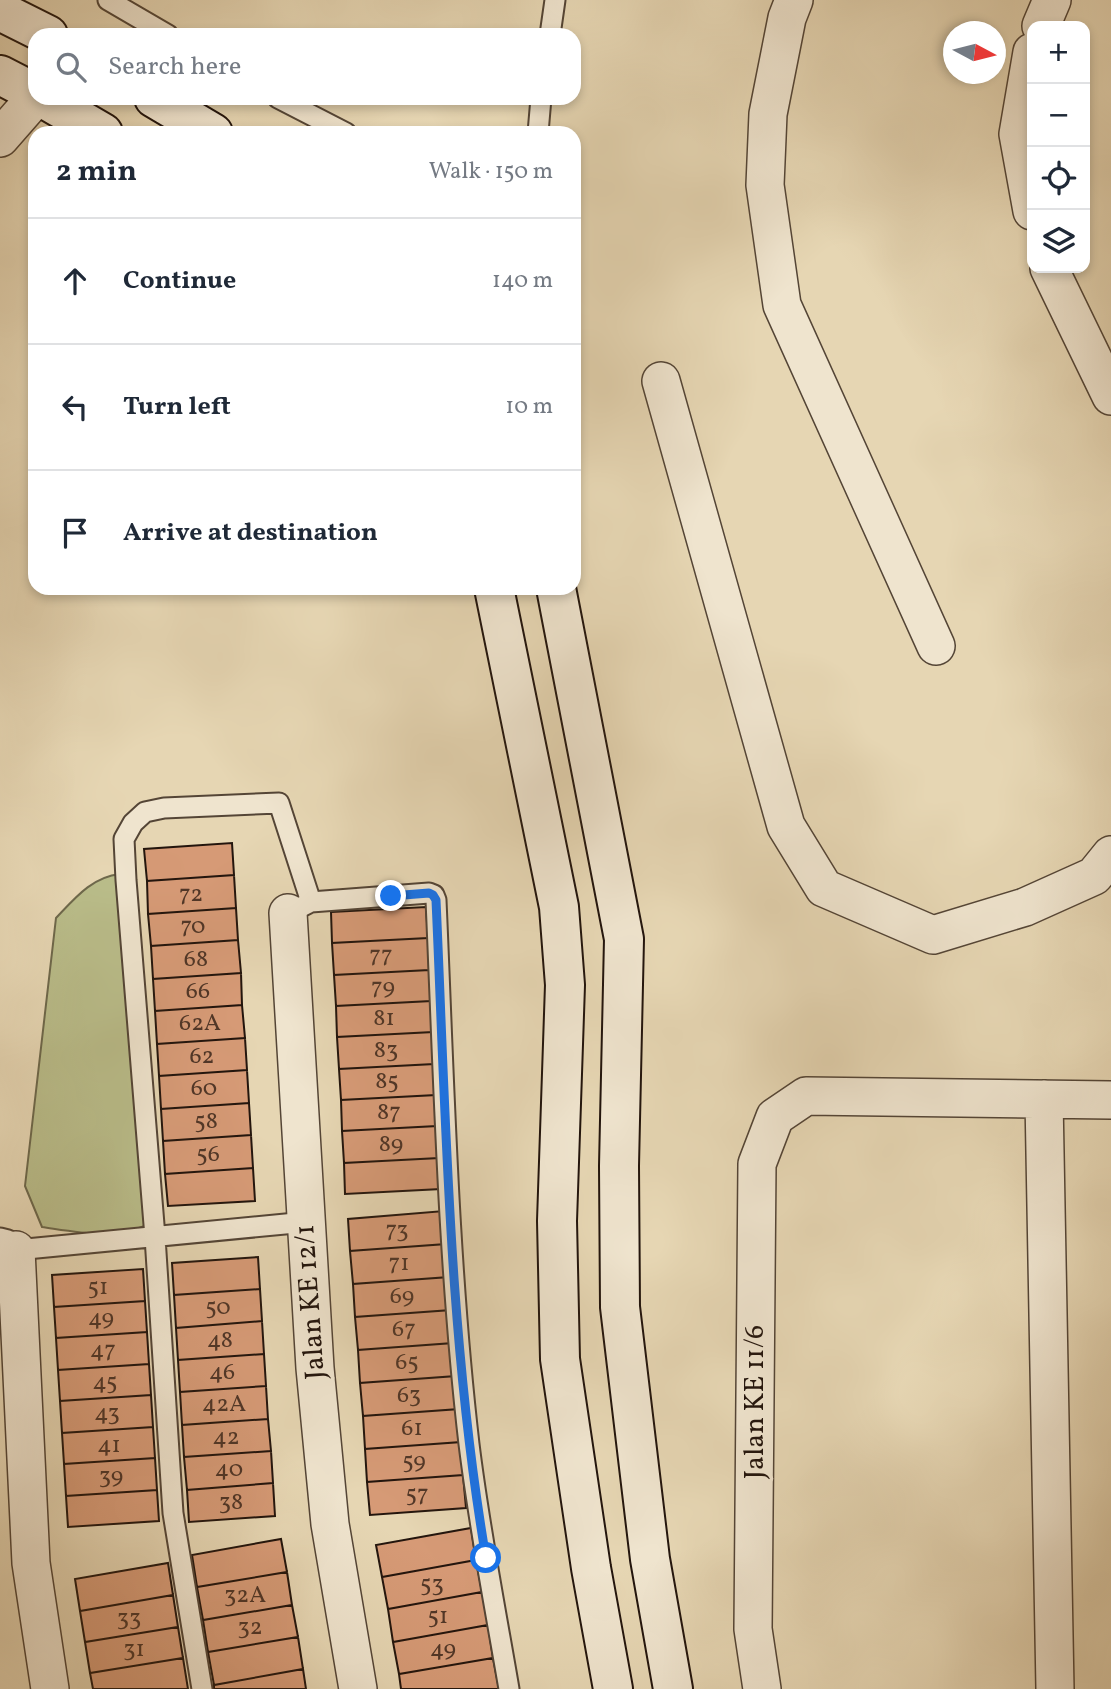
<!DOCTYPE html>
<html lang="en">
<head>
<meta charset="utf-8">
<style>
	:root { --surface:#fff; --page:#f6f6f7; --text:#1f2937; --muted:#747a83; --line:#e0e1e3 }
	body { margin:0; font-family:Vollkorn,serif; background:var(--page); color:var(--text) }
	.controls { position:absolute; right:21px; top:21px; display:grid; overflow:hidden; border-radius:14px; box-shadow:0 4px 10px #0003 }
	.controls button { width:63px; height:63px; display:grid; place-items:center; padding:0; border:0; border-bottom:2px solid var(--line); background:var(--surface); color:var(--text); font:35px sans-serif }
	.compass { position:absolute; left:943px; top:21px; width:63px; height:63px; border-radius:50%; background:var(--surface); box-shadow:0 4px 10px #0003; rotate:97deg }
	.stop { position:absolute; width:21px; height:21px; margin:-16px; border:5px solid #1a73e8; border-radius:50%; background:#fff }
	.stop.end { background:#1a73e8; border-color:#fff; box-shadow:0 2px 7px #0008 }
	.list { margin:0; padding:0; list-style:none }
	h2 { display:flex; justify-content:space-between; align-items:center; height:91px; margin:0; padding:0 28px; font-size:30px }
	h2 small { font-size:23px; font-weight:400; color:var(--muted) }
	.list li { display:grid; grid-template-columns:46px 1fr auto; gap:21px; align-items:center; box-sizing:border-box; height:126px; padding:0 28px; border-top:2px solid var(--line) }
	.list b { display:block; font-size:26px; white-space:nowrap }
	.list em { font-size:23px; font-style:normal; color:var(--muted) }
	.icon { flex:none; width:38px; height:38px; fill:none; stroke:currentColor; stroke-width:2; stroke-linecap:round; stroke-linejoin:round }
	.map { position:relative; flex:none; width:1111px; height:1689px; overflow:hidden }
	.search { position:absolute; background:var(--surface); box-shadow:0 4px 10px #0003; left:28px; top:28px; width:553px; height:77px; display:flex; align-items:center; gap:18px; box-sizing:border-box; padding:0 24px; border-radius:21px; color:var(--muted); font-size:26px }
	.panel { position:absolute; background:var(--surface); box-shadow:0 4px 10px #0003; left:28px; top:126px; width:553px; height:469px; border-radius:21px }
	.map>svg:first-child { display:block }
	.green { fill:#b9bc89; stroke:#6e684b; stroke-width:2 }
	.building { fill:#d69a76; stroke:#23150d; stroke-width:2 }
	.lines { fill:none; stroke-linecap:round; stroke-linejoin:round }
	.lane-casing { stroke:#544536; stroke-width:23 }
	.street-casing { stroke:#544536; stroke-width:40 }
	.secondary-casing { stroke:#23150d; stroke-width:42 }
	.lane { stroke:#efe4ce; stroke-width:19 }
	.street { stroke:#efe4ce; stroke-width:37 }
	.secondary { stroke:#efe4ce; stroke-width:38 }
	.route { stroke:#1a73e8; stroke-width:9 }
	.labels { text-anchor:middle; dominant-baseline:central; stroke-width:7; stroke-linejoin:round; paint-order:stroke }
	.number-label { font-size:24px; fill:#503627 }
	.street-label { font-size:28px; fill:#23150d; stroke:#efe4ce }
</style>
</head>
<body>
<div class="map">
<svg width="1111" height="1689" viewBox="0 0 1111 1689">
	<rect width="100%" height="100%" fill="#e6d6b3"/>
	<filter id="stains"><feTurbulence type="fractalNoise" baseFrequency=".00286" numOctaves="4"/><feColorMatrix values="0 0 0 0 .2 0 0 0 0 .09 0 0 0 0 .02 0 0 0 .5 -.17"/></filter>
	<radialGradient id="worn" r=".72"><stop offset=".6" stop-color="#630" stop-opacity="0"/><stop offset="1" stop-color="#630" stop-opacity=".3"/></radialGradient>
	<path class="green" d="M120,874L147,1225C114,1240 77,1232 42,1227L25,1186L56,918C75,898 92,877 120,874Z"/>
	<path class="building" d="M232,843L234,875L147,881L144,849Z
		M234,875L236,908L148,914L147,881Z
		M426,907L428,938L332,943L331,912Z
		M236,908L238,940L151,946L148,914Z
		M428,938L429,970L334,975L332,943Z
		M238,940L241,973L153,979L151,946Z
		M429,970L431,1001L336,1006L334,975Z
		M241,973L242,1005L155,1011L153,979Z
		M431,1001L433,1032L337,1037L336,1006Z
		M242,1005L245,1038L157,1044L155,1011Z
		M433,1032L434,1064L339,1069L337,1037Z
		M245,1038L247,1070L159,1076L157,1044Z
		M434,1064L436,1095L341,1100L339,1069Z
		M247,1070L249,1103L161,1109L159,1076Z
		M436,1095L437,1126L342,1131L341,1100Z
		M249,1103L251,1135L163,1141L161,1109Z
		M437,1126L439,1158L344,1163L342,1131Z
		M251,1135L253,1168L165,1174L163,1141Z
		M439,1158L441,1189L345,1194L344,1163Z
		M253,1168L255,1201L168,1206L165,1174Z
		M444,1211L446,1244L350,1251L348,1219Z
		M446,1244L449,1277L353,1284L350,1251Z
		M258,1257L260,1289L174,1295L172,1263Z
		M143,1269L145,1301L54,1307L52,1275Z
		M449,1277L451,1310L355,1317L353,1284Z
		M260,1289L262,1321L176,1328L174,1295Z
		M145,1301L147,1332L56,1338L54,1307Z
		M451,1310L453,1343L358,1350L355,1317Z
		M262,1321L264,1354L178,1360L176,1328Z
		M147,1332L149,1364L58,1370L56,1338Z
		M453,1343L456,1376L360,1383L358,1350Z
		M264,1354L266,1386L180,1392L178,1360Z
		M149,1364L151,1395L60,1401L58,1370Z
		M456,1376L459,1409L363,1416L360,1383Z
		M266,1386L268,1419L182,1425L180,1392Z
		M151,1395L153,1427L62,1433L60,1401Z
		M459,1409L461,1442L365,1449L363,1416Z
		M268,1419L271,1451L184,1457L182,1425Z
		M153,1427L155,1458L64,1464L62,1433Z
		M461,1442L463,1475L367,1482L365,1449Z
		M271,1451L273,1483L187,1490L184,1457Z
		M155,1458L157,1490L66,1496L64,1464Z
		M463,1475L466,1508L370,1515L367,1482Z
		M273,1483L275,1516L189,1522L187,1490Z
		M157,1490L159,1521L68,1527L66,1496Z
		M471,1528L476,1560L382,1577L376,1545Z
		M281,1539L287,1572L197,1587L192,1555Z
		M476,1560L482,1592L388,1609L382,1577Z
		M168,1563L173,1595L80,1611L75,1579Z
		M287,1572L292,1605L203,1620L197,1587Z
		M482,1592L488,1625L393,1642L388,1609Z
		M173,1595L178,1627L85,1642L80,1611Z
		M292,1605L298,1637L208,1652L203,1620Z
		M488,1625L493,1658L399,1674L393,1642Z
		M178,1627L183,1658L90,1673L85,1642Z
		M298,1637L303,1669L214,1685L208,1652Z
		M183,1658L188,1689H93L90,1673Z
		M493,1658L499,1689H401L399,1674Z
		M303,1669L306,1689H214V1685Z"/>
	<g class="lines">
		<defs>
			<path id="lane" d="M108,0L168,35
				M550,35L555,0
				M278,98L346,133
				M538,133L541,98
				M301,907L311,902L429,893L434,895L436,900C444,1081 448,1263 469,1444C479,1526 495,1607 509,1689
				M0,1238L8,1240L16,1250L306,1222
				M202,1689L173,1513L155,1237L126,880L124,839L133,823L145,812L164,808L279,803L311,902"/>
			<path id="street" d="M794,0L787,18L768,114L765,185L782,305L936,646
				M1041,26L1052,0
				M1032,52L1018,134L1032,211
				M0,138L35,98
				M1049,268L1111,396
				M661,381L786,826L824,888L933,935L1025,907L1094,876L1111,855
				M288,913L315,1368L330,1524L358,1689
				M1044,1099L1055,1689
				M16,1250L31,1563L50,1689
				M762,1689L753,1629L757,1164L775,1117L806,1096L1111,1100"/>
			<path id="secondary" d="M0,11L48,35
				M0,75L35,93
				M43,98L103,133
				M154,98L213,133
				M494,588L559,907L565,985L557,1221L560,1359L591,1568L613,1689
				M556,588L624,939L619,1166L620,1307L650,1559L673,1689"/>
		</defs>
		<use href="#lane" class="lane-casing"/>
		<use href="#street" class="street-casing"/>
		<use href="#secondary" class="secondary-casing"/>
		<use href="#lane" class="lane"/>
		<use href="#street" class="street"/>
		<use href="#secondary" class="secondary"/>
	</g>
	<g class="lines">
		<path class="route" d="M391,896L429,893L433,895L436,900C446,1120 449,1341 486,1558"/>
	</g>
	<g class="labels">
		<g class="number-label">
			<text x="191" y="895">72</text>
			<text x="193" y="927">70</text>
			<text x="381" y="956">77</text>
			<text x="196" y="960">68</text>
			<text x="383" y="988">79</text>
			<text x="198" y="992">66</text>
			<text x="384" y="1019">81</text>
			<text x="200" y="1024">62A</text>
			<text x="386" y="1051">83</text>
			<text x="202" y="1057">62</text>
			<text x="387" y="1082">85</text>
			<text x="204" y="1089">60</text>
			<text x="389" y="1113">87</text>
			<text x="206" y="1122">58</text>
			<text x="391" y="1145">89</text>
			<text x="208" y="1155">56</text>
			<text x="397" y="1231">73</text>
			<text x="399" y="1264">71</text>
			<text x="98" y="1288">51</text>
			<text x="402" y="1297">69</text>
			<text x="218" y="1308">50</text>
			<text x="101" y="1319">49</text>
			<text x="404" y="1330">67</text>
			<text x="220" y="1341">48</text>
			<text x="103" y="1351">47</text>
			<text x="407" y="1363">65</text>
			<text x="222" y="1373">46</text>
			<text x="105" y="1383">45</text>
			<text x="409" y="1396">63</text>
			<text x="224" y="1405">42A</text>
			<text x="107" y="1414">43</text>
			<text x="412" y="1429">61</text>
			<text x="226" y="1438">42</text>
			<text x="109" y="1446">41</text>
			<text x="414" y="1462">59</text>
			<text x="229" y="1470">40</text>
			<text x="111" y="1477">39</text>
			<text x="417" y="1495">57</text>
			<text x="231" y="1503">38</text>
			<text x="432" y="1585">53</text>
			<text x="245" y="1596">32A</text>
			<text x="438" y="1617">51</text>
			<text x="129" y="1619">33</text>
			<text x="250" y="1628">32</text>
			<text x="134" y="1650">31</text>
			<text x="443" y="1650">49</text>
		</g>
		<g class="street-label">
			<text transform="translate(311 1302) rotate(-94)">Jalan KE 12/1</text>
			<text transform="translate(755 1402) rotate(-90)">Jalan KE 11/6</text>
		</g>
	</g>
	<rect width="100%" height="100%" filter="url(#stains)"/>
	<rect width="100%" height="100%" fill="url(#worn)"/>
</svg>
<div class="controls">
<button>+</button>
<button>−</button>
<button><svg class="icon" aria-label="locate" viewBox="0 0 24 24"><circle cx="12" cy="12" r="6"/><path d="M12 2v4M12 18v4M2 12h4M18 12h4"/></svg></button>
<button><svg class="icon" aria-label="layers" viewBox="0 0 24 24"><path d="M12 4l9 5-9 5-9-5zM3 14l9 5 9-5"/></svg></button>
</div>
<svg class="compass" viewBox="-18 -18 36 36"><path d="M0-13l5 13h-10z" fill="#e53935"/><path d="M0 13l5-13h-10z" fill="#747a83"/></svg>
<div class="stop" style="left:486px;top:1558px"></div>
<div class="stop end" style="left:391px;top:896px"></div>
<div class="search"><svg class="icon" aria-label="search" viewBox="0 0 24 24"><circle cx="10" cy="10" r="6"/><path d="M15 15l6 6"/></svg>Search here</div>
<section class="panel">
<h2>2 min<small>Walk · 150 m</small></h2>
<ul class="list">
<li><svg class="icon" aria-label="ahead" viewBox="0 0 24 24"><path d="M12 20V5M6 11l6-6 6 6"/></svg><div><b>Continue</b></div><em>140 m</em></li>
<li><svg class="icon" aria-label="left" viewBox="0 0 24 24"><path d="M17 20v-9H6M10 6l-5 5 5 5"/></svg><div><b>Turn left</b></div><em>10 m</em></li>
<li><svg class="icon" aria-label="arrive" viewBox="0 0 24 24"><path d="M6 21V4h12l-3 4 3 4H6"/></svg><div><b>Arrive at destination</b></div></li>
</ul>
</section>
</div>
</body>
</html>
